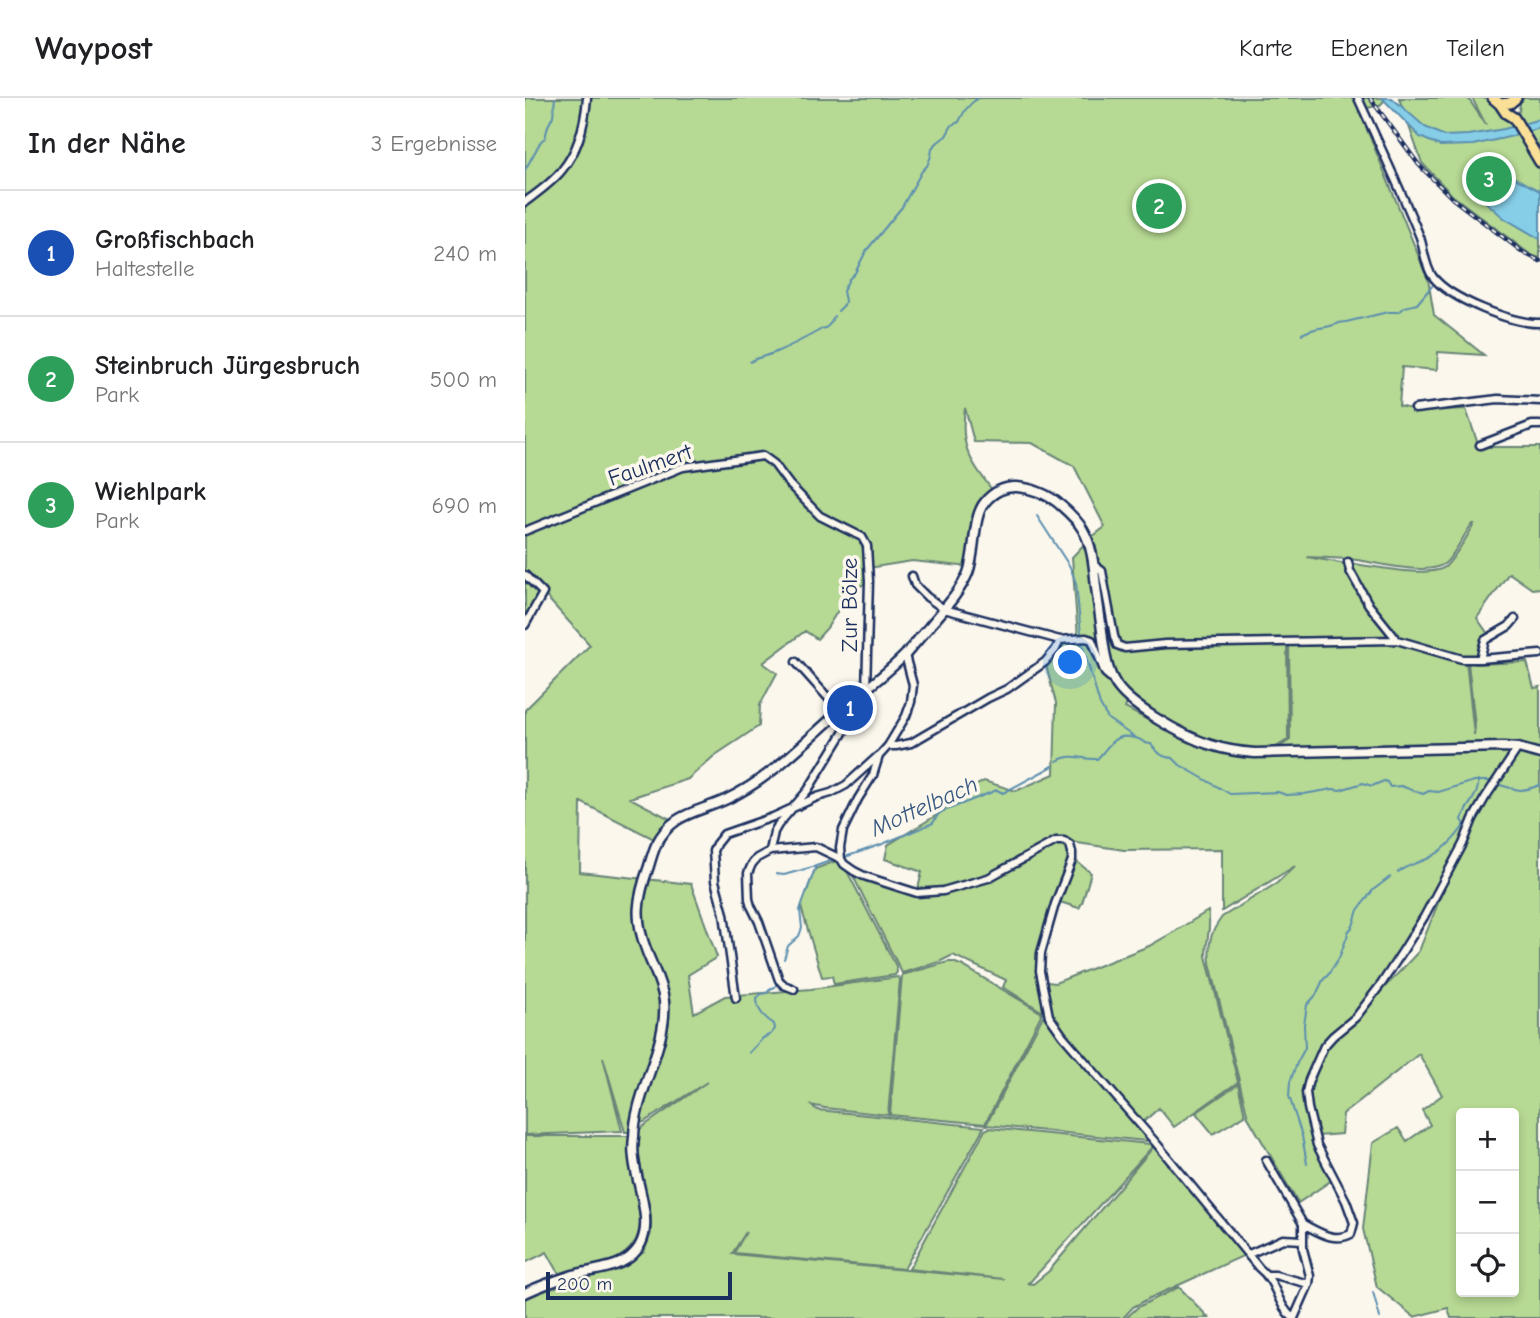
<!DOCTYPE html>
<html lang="de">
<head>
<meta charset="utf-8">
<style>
	:root { --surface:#fff; --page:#f2f2f2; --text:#202124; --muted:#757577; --line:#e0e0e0; --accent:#0f766e }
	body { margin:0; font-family:"Comic Neue",sans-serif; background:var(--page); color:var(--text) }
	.controls { position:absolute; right:21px; bottom:21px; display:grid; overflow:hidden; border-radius:7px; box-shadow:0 4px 10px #0003 }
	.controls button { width:63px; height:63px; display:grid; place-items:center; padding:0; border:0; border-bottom:2px solid var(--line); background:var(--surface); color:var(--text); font:35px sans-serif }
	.scale { position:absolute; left:21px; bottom:18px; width:186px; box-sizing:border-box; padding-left:7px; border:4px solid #1b2f5e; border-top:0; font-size:19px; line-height:24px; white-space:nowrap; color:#1b2f5e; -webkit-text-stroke:5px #fbf7ec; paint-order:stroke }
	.you { position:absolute; left:546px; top:565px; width:24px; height:24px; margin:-18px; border:5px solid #fff; border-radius:50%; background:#1a73e8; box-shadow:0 0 0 10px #1a73e833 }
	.badge { display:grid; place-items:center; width:46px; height:46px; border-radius:50%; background:var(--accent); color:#fff; font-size:23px; font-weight:700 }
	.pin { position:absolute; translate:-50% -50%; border:4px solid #fff; box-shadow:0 2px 7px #0006 }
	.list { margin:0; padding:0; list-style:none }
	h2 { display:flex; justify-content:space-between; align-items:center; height:91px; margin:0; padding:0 28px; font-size:30px }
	h2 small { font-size:23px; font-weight:400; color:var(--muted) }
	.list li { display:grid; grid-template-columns:46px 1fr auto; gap:21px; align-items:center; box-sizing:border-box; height:126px; padding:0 28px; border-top:2px solid var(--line) }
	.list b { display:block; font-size:26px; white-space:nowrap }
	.list p { margin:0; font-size:23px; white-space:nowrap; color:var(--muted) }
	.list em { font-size:23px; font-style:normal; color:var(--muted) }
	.icon { flex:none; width:38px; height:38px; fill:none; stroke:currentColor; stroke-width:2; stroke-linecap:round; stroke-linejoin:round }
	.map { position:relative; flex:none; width:1015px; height:1220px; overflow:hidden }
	header { display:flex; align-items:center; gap:42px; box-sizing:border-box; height:98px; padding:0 35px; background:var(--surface); border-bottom:2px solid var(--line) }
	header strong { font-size:33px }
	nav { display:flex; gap:38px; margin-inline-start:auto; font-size:24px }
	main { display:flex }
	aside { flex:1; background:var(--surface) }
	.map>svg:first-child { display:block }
	.green { fill:#b6d993; stroke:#688478; stroke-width:2; fill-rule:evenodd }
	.water { fill:#86cee7; stroke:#5b8eb0; stroke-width:2 }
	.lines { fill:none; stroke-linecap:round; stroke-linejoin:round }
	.stream { stroke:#5b8eb0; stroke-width:2 }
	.minor-casing { stroke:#1b2f5e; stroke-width:11 }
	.secondary-casing { stroke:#1b2f5e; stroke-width:13 }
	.primary-casing { stroke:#1b2f5e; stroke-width:14 }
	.minor { stroke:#fbf7ec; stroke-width:6 }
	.secondary { stroke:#fbf7ec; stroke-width:8 }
	.primary { stroke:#fadf96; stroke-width:9 }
	.rail-casing { stroke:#1b2f5e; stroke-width:4.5 }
	.rail { stroke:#fbf7ec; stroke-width:2; stroke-dasharray:5; stroke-linecap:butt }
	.labels { text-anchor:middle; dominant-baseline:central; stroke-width:7; stroke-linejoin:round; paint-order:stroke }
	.street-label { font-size:23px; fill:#1b2f5e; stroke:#fbf7ec }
	.water-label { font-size:24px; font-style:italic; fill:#365780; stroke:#fbf7ec }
</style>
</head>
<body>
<header>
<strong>Waypost</strong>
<nav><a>Karte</a><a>Ebenen</a><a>Teilen</a></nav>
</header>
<main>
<aside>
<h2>In der Nähe<small>3 Ergebnisse</small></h2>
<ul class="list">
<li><span class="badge" style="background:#1a4fb4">1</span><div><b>Großfischbach</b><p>Haltestelle</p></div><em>240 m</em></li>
<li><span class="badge" style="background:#2e9e5b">2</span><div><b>Steinbruch Jürgesbruch</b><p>Park</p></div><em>500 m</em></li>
<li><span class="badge" style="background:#2e9e5b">3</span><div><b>Wiehlpark</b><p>Park</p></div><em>690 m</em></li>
</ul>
</aside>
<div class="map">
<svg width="1015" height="1220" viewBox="0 0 1015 1220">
	<rect width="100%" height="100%" fill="#fbf7ec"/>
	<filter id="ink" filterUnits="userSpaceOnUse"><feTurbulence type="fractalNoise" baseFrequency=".0143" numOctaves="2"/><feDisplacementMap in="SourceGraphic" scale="14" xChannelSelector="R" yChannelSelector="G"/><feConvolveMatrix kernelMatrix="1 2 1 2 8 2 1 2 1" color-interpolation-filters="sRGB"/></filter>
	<g filter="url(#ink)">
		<path class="green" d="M0,0H862L855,7L834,12L903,181L909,217L959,257L913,254L912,272L877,269L874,308L894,313L941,311L954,349H1015V490L1007,491L984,475L952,520L963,536L958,541L951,559C938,560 881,547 871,539C858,529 833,486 827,470L829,466C848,468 907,481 921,468C929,460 944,436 949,426H947C940,435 927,461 919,466C902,478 852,465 832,462C815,460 798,460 782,459L816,465L821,468L840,503L864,536V539L862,541L659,544L655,547L762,546L763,642C757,645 750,651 744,652C696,657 642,626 605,598L600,610L653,638L689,653L717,657L821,656L958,652L1000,656L1015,661V1220H926L923,1210L889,1219L852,1189L838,1131L848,1045L873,1030L882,1043L905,1027L897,1012L917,997L894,956L818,1016L816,1036L793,1038L784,1001V989L801,947L834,918L850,896L865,884L894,853L929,765L926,766C903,806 882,847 855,885C847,896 839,909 829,918C818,928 806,934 796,946C792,951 791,959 788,965C772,1010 787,1042 807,1082L773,1105L723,1019L685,865C683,845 685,835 697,819L752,785L770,768L697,813V751L599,752L539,743H531L516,751L533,746L542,747L545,757L517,840L513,868L518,914L478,889L481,882L428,857L414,864L377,875L327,776L395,798L410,797L434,793L472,780L476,774L441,787L418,793L392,795L397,774L360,761L363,747L415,715L429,700L459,683L491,693L529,676L531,605L520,564L531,551L535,542L553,540L547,459L563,442L580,429L549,368L507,345L449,344L440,310C434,352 447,364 470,396C444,416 454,441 445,469L387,463L343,470L344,483L324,495L302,530L292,541L280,533L238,565L252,575L235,607L234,628L189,658L163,681L105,700L149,723L139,733L133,743L56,704L55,774L166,786L192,859L163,877L169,915L200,898L286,891L373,879L375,881L363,1017L300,1010L285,1007L293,1012L459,1029L379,1171L209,1155L221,1134L207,1156L479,1181L384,1171L460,1032L464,1030L625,1046L628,1048L505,1184L502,1185L508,1186L524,1173L630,1047L720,1157L625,1200L608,1209L598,1220H0V1200L32,1187L91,1171L119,1154L126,1135V1117L114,1061L113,1036L116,1030L182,984L119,1024L115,1025L111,1018L106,1023L105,1034H100L78,959L97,1033L0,1037V612L65,547L18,495L0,527ZM936,1015H989V1194H936Z
			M874,0H943L961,27L947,0H964L979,21L994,13L995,5L999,0H1015V160L1006,157L927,97L897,65Z
			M764,545H874L941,563L949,637L950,628L943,564H949L950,566L1002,564L1009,590L1015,589V651L993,645L967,644L750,652L765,642Z
			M311,763L315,765L322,773L371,868L372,874L370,877L309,886L307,878L297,879L276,809L290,771Z
			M551,763L566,775L557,805L554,810L535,804Z
			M683,813C687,830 681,840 681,858L713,984L649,1029L634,1010L617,1025L542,939L525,916L519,888L523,884L530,885L624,848L647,835Z
			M423,864H428L438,868L517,915L460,1026L365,1017L377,877Z
			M518,918L522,919L624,1038V1041L621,1043L461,1027Z
			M713,986L720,1017L688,1036L671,1015Z
			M0,1038H104C104,1047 103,1057 105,1066C110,1095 129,1136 97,1157C82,1168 53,1170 35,1177L22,1154L0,1165Z
			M654,1189L684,1220H601L613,1209Z"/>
		<path class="water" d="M857,0H867L900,29L919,38L943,37L979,31L1015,21V30L988,38L948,47L915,48L895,39Z
			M990,80L1015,93V141L979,120L950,95L955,81L963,87Z"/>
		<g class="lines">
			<path class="stream" d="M0,72L16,43L20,40L23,28L28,18L30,0
				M313,213L319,207L320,203L318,193L324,181L330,175L341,153L377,109L397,73L402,68L406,58L407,50L413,44L421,38L427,27L434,24C439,13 443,7 453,0
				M777,236C790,229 796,231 809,227C813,225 817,224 821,224L863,214H874L880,209L892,206L907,188
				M225,264C232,259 243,258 251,254C268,247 281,240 297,231C304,230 306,224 309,218
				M512,418L545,469L551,485L556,536
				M557,546L575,607L583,621L609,639
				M532,663C547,654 557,662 572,661C583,651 587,636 604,639C611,640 614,640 620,645L626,646C631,654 638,660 648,660L655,667L705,696L753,694L761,697L779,696L808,691L815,692L838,685L847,688L859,683L862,684L865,689L876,688L898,696L904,693L913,694L949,683H965
				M975,687C994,693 997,694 1015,687
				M320,759L355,747L408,725L414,715L472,692L478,695L528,668
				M873,774C883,767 893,765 904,760C920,752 930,741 940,726L937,722C940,707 955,699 953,682
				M251,776L259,777L291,768
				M259,861L263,848L274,838L277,830L275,812L291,768L308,762
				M224,955L238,940L246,936L250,931L249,926C239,919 232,913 232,900L236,896L242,895L245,891L250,889L252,885
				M782,1066L777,1038L764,998L765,984L772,965L780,950L779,927L782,907L791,897L798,882L803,877L814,860L822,839L823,834L828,828L833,812L848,792L865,779
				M848,1194L855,1220"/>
			<defs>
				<path id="minor" d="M833,0C854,46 876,92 895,139C899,151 900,169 908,179C925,201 988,226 1015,225
					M0,104C12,95 28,84 37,72C53,53 60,24 62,0
					M890,311L973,301L1015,303
					M955,347L1007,327H1015
					M0,433L158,369L238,358L249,366L264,386L295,418L337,439L342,448L344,483L341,592L329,617L283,692L253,727L249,734L245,753L291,749L316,761
					M823,464L825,473L844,507L872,542L937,561H955L1015,556
					M569,467L577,473L589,538L592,547L600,550L640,546L872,542
					M0,477L18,495L0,527
					M387,478L390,487L402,499L419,511L535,542
					M380,557L388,587L386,604L381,618L363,648L354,658L348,677L333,701L318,732L315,750L316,761L319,766L329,773L339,778L392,795L418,793L463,780L531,743H539L545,747L547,754V762L530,806L516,855L515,873L524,918L538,938L631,1045L734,1170C753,1185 751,1206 768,1220
					M955,561L960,542L984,528L990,521
					M271,564L315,613
					M363,648H371L386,645L463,600L482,591L520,564L531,551L535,542L561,540L567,542L580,575L587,581
					M245,753L232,760L227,766L223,775L224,801L226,808L234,824L254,882L259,887L269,891
					M211,900L199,816L190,783L188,753L191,746L199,736L248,719L292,699L306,695L321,687L353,658
					M741,1062L778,1126
					M724,1156L758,1141L778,1142
					M743,1177H750L784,1186
					M769,1220L784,1186L785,1178L778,1151V1126C794,1134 809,1145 826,1136L829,1125L821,1103L792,1047L783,1010L781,994L784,982L799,948L808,938L831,919L857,885L879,851L899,819L938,746L948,721L960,700L993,650"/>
				<path id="secondary" d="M0,1195C15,1188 32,1182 48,1177C66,1172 90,1171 105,1159C135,1135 112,1092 109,1061C108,1054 108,1046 109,1039C110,994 143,947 139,903C137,885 128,870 122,854C109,821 112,801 124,768C126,761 128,754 131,747C147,714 173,715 202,701C245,681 278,645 313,615C335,595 359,578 380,557C388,548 396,538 404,529C418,512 434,496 443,475C451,454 447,419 460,404C468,394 480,388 492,389C506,390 522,396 533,405C542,413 552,421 558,432C568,449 569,471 571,489C573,506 576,523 578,541C580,555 582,571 589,583C601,607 660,639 686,647C701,652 715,654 730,655L978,649L993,650L1015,656"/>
				<path id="primary" d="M968,0L975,6L981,15L989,20L1015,64
					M975,6L985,5L991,0"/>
			</defs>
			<use href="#minor" class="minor-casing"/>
			<use href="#secondary" class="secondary-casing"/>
			<use href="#primary" class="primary-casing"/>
			<use href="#minor" class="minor"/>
			<use href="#secondary" class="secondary"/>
			<use href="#primary" class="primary"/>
			<defs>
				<path id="rail" d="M845,0L894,67L928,101L999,155L1015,163"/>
			</defs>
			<use href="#rail" class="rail-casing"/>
			<use href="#rail" class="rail"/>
		</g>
	</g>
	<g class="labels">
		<g class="street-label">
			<text transform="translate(125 367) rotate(-19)">Faulmert</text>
			<text transform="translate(324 507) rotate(-90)">Zur Bölze</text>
		</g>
		<g class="water-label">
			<text transform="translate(399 708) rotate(-24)">Mottelbach</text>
		</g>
	</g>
</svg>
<div class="controls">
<button>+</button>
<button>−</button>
<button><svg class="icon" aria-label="locate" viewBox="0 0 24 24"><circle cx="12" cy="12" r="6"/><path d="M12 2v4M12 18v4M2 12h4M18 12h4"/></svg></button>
</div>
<div class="scale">200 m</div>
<div class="you"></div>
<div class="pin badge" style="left:325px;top:610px;background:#1a4fb4">1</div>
<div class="pin badge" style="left:634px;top:108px;background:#2e9e5b">2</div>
<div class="pin badge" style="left:964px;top:81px;background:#2e9e5b">3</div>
</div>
</main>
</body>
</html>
